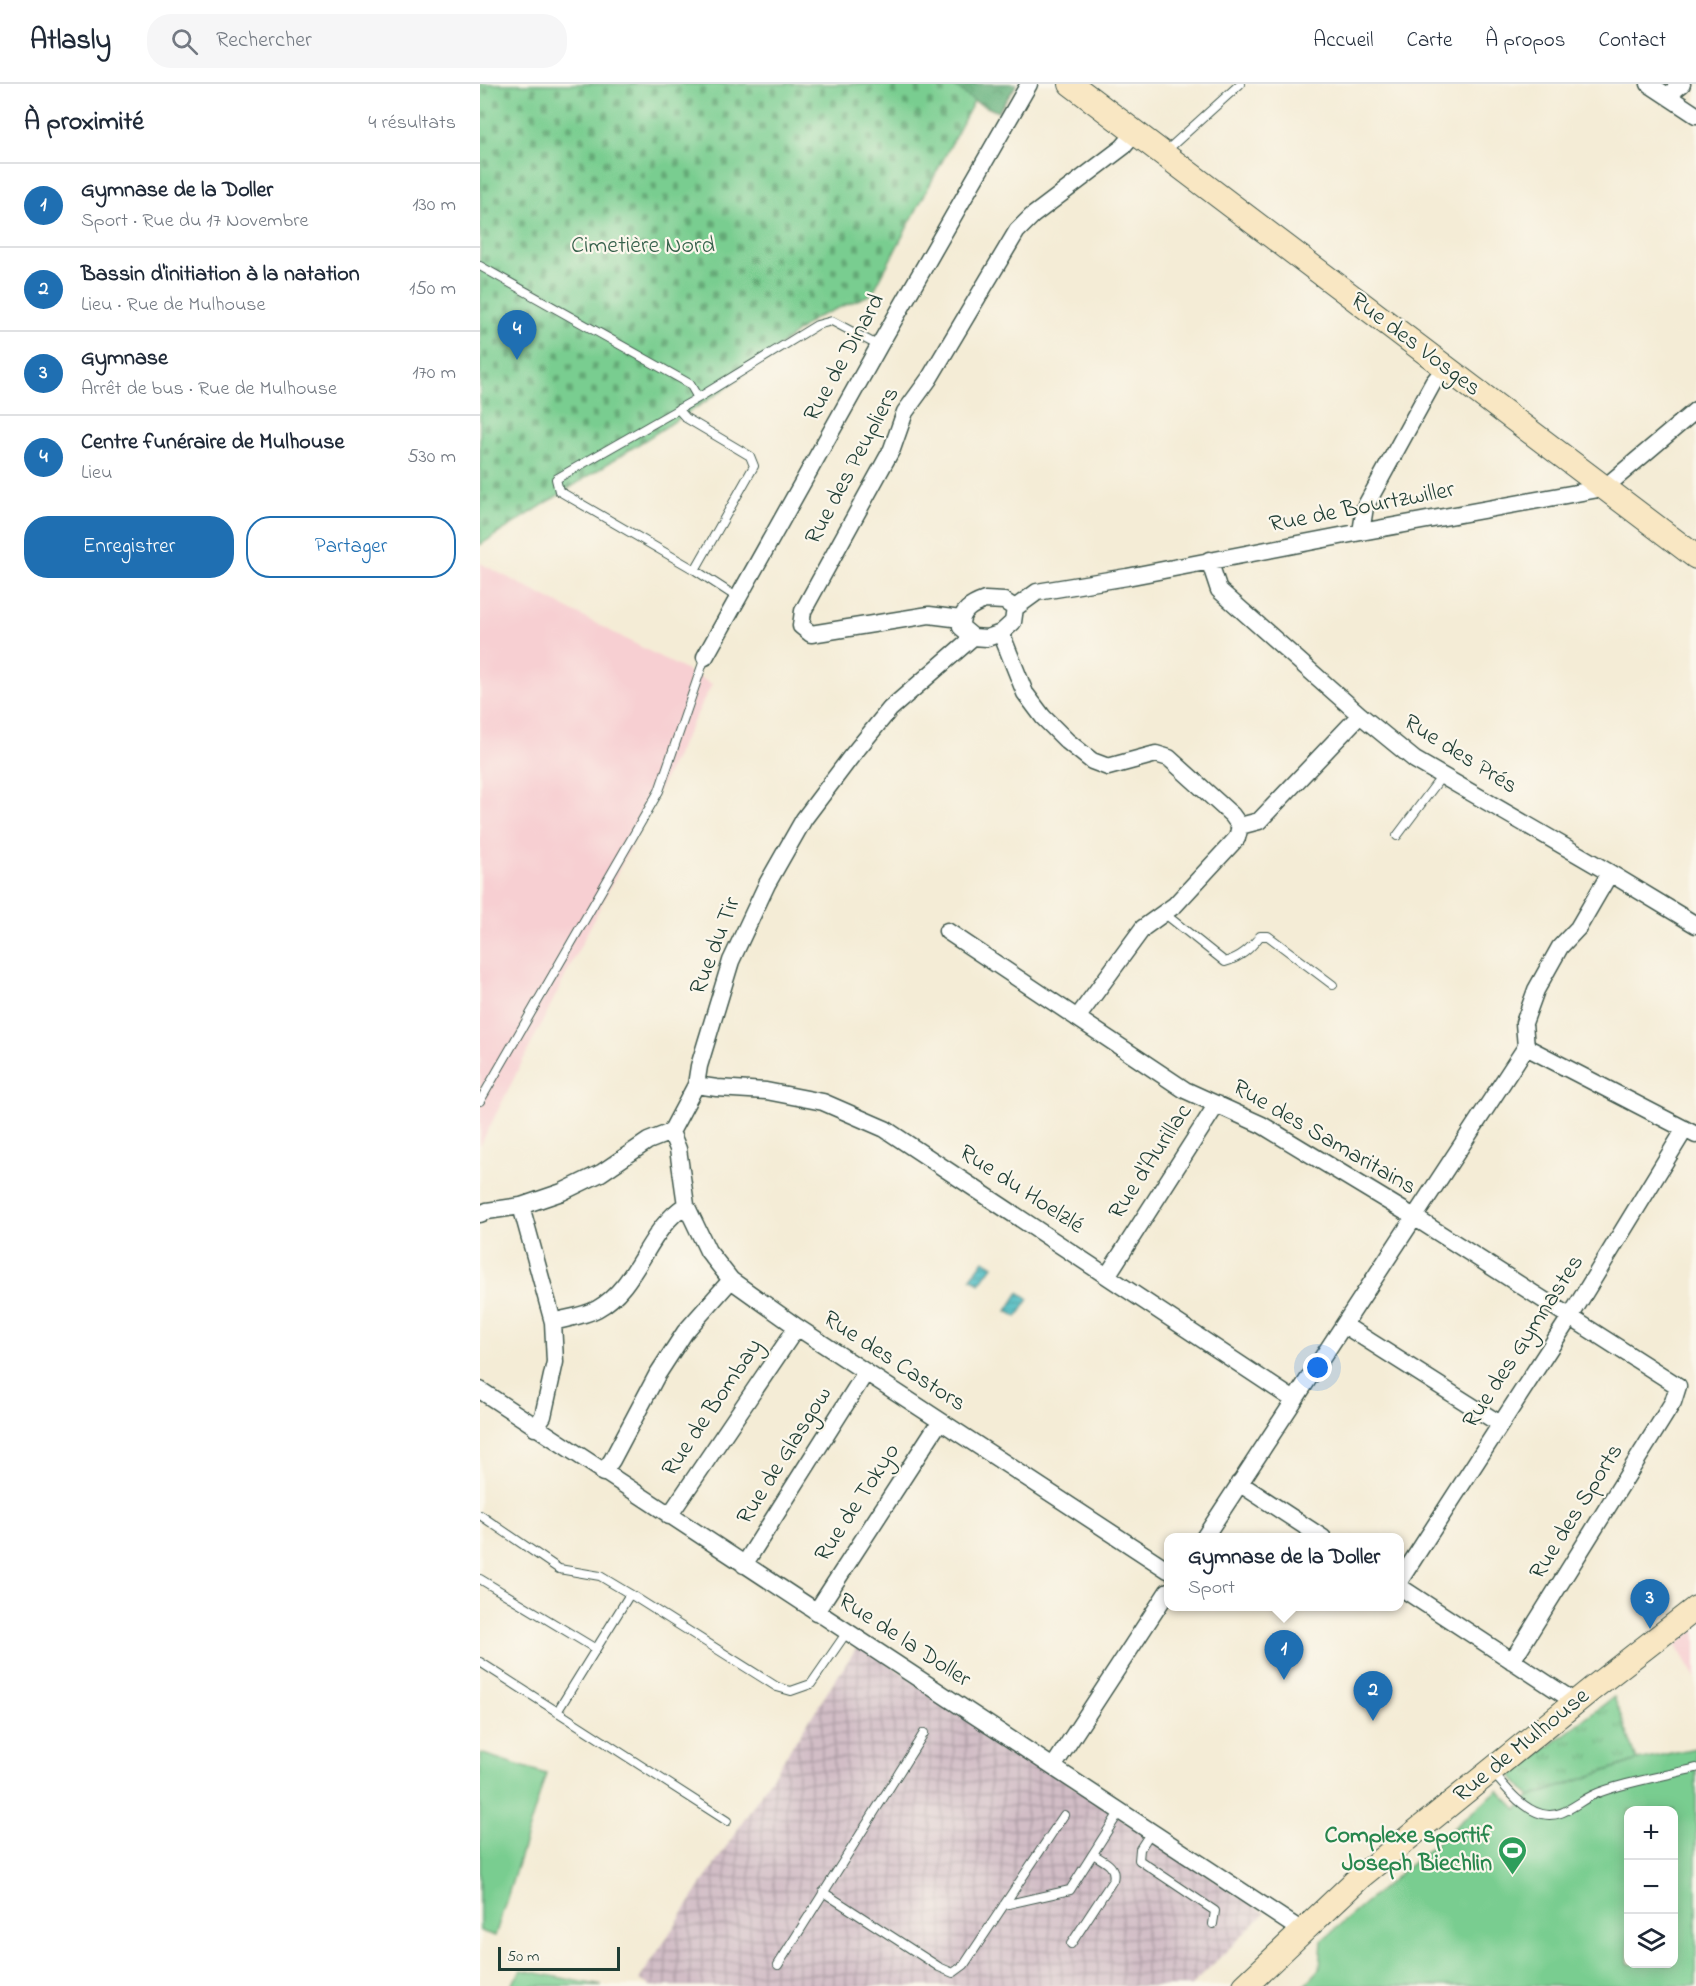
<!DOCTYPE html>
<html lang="fr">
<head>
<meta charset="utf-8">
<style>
	:root { --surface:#fff; --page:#f6f6f7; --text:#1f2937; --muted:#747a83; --line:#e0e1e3; --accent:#1f6fb2 }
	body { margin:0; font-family:"Indie Flower",sans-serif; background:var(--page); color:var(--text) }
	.controls { position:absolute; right:18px; bottom:18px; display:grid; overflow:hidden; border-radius:12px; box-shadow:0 3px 15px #0003 }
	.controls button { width:54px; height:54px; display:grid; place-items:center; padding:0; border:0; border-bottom:2px solid var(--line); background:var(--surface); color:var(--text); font:30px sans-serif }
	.scale { position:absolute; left:18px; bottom:15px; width:122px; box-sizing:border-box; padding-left:6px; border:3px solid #1f3d34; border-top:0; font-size:16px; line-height:21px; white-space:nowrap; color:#1f3d34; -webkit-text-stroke:4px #fbf7ec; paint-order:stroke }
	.you { position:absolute; left:838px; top:1284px; width:21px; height:21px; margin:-15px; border:4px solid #fff; border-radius:50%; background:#1a73e8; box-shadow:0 0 0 9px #1a73e833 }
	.badge { display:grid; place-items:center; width:39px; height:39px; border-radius:50%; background:var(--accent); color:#fff; font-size:20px; font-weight:700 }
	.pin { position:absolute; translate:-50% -50px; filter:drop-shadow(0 2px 3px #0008) }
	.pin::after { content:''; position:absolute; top:32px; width:21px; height:18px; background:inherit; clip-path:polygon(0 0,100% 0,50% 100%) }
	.popup { position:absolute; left:684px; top:1449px; width:240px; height:78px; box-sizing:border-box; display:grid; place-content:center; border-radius:12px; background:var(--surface); filter:drop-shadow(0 2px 4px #0005); font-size:20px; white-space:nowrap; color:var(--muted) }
	.popup b { font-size:22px; color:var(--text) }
	.popup::after { content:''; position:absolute; left:50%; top:100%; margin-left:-12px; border:12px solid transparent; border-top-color:var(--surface) }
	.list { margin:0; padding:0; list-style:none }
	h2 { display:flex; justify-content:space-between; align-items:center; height:78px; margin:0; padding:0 24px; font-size:26px }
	h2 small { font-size:20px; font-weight:400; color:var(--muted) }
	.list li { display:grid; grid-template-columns:39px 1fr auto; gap:18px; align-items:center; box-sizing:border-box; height:84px; padding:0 24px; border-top:2px solid var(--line) }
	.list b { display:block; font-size:22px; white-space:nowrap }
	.list p { margin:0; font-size:20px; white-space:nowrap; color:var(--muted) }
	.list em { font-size:20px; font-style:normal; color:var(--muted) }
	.actions { display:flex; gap:12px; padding:18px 24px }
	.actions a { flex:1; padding:14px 0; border:2px solid var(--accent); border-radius:24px; text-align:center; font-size:21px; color:var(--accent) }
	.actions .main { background:var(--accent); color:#fff }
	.icon { flex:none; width:33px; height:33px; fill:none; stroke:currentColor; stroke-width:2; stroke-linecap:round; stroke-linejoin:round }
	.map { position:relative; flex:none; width:1216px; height:1902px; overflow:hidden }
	header { display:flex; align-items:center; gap:36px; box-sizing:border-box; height:84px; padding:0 30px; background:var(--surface); border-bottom:2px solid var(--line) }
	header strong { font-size:28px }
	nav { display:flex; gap:33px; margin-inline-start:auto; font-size:21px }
	.search { width:420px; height:54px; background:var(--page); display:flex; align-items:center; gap:15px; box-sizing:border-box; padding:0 21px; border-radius:24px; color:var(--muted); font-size:22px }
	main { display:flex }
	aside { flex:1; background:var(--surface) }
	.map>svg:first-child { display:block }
	.built { fill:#f7cfd2 }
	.industrial { fill:url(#industrial-grid) }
	.grass { fill:#79cd90; stroke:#4c8562; stroke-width:1.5; fill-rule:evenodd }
	.forest { fill:url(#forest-crowns); stroke:#407657; stroke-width:1.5 }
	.cemetery { fill:url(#cemetery-stones); stroke:#4c8562; stroke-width:1.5 }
	.park { fill:url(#park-tufts); stroke:#4c8562; stroke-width:1.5 }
	.water { fill:url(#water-rules); stroke:#367c7b; stroke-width:1.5 }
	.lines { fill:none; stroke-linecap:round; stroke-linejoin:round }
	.lane-casing { stroke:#3f574c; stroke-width:10 }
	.street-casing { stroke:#3f574c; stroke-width:19 }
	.secondary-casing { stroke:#3f574c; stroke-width:26 }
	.lane { stroke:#fff; stroke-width:8 }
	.street { stroke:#fff; stroke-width:16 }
	.secondary { stroke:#f9e7c3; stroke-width:24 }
	.labels { text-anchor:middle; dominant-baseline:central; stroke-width:4.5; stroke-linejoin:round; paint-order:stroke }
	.park-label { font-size:24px; fill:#36614b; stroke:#fbf7ec }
	.street-label { font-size:24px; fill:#1f3d34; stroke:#fbf7ec }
	.leisure-label { font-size:24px; font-weight:bold; fill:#27864d; stroke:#fbf7ec; text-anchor:end }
</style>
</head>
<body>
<header>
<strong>Atlasly</strong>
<div class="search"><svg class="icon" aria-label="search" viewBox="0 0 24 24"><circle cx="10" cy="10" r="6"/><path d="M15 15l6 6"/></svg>Rechercher</div>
<nav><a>Accueil</a><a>Carte</a><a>À propos</a><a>Contact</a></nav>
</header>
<main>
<aside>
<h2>À proximité<small>4 résultats</small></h2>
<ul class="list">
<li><span class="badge">1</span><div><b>Gymnase de la Doller</b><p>Sport · Rue du 17 Novembre</p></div><em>130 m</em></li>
<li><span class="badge">2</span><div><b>Bassin d'initiation à la natation</b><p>Lieu · Rue de Mulhouse</p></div><em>150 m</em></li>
<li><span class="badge">3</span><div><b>Gymnase</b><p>Arrêt de bus · Rue de Mulhouse</p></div><em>170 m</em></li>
<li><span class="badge">4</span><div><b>Centre funéraire de Mulhouse</b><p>Lieu</p></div><em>530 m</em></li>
</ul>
<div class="actions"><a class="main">Enregistrer</a><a>Partager</a></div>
</aside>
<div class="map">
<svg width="1216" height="1902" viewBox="0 0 1216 1902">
	<defs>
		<pattern id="industrial-grid" width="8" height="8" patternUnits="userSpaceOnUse" patternTransform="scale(1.5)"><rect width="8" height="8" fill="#d2bdc6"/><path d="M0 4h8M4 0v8" fill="none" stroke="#aa9ba2"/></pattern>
		<pattern id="forest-crowns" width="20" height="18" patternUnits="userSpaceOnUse" patternTransform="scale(1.5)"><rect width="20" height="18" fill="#62b07a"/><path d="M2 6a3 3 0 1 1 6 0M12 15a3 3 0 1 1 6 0" fill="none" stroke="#509065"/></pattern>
		<pattern id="cemetery-stones" width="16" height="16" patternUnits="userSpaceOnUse" patternTransform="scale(1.5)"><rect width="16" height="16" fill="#79cd90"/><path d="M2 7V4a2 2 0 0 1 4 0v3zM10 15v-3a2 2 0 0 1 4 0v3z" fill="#63a876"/></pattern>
		<pattern id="park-tufts" width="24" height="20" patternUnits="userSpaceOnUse" patternTransform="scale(1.5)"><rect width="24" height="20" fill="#79cd90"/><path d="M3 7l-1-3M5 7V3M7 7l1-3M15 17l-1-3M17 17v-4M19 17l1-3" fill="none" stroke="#63a876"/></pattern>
		<pattern id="water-rules" width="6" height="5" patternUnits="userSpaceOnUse" patternTransform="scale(1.5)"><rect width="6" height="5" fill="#4dbcc2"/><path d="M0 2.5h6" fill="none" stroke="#3f9a9e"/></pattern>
	</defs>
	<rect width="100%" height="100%" fill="#fbf7ec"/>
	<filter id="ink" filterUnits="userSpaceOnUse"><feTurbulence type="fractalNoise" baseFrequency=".0167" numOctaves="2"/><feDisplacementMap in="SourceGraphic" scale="12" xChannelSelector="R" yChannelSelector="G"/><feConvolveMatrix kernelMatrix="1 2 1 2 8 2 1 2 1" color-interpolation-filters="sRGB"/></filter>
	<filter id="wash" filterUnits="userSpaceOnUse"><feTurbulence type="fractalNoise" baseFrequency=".008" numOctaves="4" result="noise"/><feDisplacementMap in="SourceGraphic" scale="24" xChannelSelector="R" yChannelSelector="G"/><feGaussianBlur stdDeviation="1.35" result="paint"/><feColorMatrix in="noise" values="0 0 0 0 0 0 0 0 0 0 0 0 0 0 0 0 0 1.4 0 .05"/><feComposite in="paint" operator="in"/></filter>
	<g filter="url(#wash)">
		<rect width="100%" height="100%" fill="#f4ecd6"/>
		<path class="built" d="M0,479L232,600L0,1062Z
			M1216,1545V1595L1196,1561Z"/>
		<path class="industrial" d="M379,1560L785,1829L711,1902H171L159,1896Z"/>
		<path class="grass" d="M1216,1664V1902H824L840,1885L842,1856L1018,1706L1037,1725L1050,1713L1157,1676ZM1148,1726H1194V1880H1148Z
			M0,1669L66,1690L15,1852L0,1847Z
			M42,1886L122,1902H30Z"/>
		<path class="forest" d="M471,0H537L518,28L494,17Z"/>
		<path class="cemetery" d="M0,0H471L494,17L392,210L335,234L239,309L0,461Z"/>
		<path class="park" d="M1134,1613L1157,1676L1050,1713L1031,1691Z"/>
		<path class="water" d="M504,1176L513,1182L500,1200L491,1194Z
			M539,1208L549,1215L537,1233L527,1227Z"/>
	</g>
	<g filter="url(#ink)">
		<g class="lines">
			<defs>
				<path id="lane" d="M685,68L760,0
					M0,182L210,300L218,314
					M198,325L206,334L270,372L274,382L215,486L79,407L76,395L218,314L337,241L352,237L399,262
					M215,486L258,514
					M917,752L962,692
					M685,830L745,878C761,873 770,865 780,852H788L853,901
					M0,1017L179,707L225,573
					M0,1431L79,1485L120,1492L150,1510
					M0,1495L116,1565
					M0,1578L247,1737
					M77,1628L150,1510L297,1603L311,1607L331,1600L367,1548
					M1013,1689C1026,1704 1042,1725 1062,1730C1082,1735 1096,1719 1113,1711C1140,1699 1185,1692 1216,1684
					M671,1748L660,1765L659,1776L735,1827L733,1840
					M343,1808L459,1883L473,1889L484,1881L584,1731
					M524,1821L590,1806L640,1727
					M591,1860L633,1796C637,1781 623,1777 613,1770
					M298,1881L444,1649"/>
				<path id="street" d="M1169,0L1216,31
					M1187,12L1202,0
					M881,448L885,423L953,299L965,284
					M729,476L739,506L880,631L935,676L1130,789L1216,841
					M505,516L524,517L535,524L533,538L521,549L507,554L493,553L481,543C480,527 491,521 505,516Z
					M535,524L557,508L647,493L881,448L1124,404L1216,326
					M481,535L449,531L331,550L321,542L323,527L412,365L425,328L449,295L537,147L552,132L643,63L655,49
					M521,549L545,609L563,633L587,657L612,677L628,683L676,670L689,674L752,731L760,742
					M225,573L399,262L549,0
					M760,742L779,737L880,631
					M467,847L705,1006L782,1041L934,1133L1198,1302L1193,1318L1032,1577
					M597,934L663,844L695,821L757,754L760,742
					M1046,963L1216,1051
					M216,1001L237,1004L286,1007L343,1018L405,1045L814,1316
					M191,1048L198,1065L206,1121L228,1167L251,1196L317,1243L688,1486
					M41,1122L73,1238
					M0,1130L7,1127L41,1122L82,1108L121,1089L168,1057L191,1048L216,1001L219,982L251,877L287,800L324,735L370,674L410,625L493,553
					M627,1192L737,1020
					M864,1241L1020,1340
					M0,1306L822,1847
					M55,1344L63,1332L75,1278L73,1238C87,1234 104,1232 117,1225C159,1202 167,1145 206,1121
					M123,1389L132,1376L177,1291L205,1248L251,1196
					M759,1399L843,1454
					M189,1432L317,1243
					M724,1454L1046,963L1044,939L1056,906L1080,863L1098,844L1130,789
					M264,1481L386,1288
					M920,1496L1090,1233L1205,1045
					M920,1503L1095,1618
					M336,1528L460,1337
					M573,1683L688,1507"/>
				<path id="secondary" d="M591,0L1216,473
					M765,1902L880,1793L1113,1604L1216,1524"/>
			</defs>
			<use href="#lane" class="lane-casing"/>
			<use href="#street" class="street-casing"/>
			<use href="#secondary" class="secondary-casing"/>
			<use href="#lane" class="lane"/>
			<use href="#street" class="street"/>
			<use href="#secondary" class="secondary"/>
		</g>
	</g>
	<defs>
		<symbol id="stadium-pin" viewBox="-11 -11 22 30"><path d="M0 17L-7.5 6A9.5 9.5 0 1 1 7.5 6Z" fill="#2e9e5b" stroke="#fbf7ec"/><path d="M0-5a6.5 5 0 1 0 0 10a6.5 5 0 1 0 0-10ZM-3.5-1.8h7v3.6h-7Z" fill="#fff"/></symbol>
	</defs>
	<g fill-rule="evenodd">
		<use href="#stadium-pin" x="1016" y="1750" width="33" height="45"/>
	</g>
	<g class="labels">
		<g class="park-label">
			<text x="163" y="162">Cimetière Nord</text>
		</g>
		<g class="street-label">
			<text transform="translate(935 261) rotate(37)">Rue des Vosges</text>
			<text transform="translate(365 274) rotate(-61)">Rue de Dinard</text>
			<text transform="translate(373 382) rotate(-62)">Rue des Peupliers</text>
			<text transform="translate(882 424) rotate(-11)">Rue de Bourtzwiller</text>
			<text transform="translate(980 671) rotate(32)">Rue des Prés</text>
			<text transform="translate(236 862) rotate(-69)">Rue du Tir</text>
			<text transform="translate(844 1054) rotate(30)">Rue des Samaritains</text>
			<text transform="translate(671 1078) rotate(-57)">Rue d'Aurillac</text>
			<text transform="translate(541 1106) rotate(33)">Rue du Hoelzlé</text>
			<text transform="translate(1044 1258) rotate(-57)">Rue des Gymnastes</text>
			<text transform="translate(414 1278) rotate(33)">Rue des Castors</text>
			<text transform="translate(233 1324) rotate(-56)">Rue de Bombay</text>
			<text transform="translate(305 1372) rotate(-58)">Rue de Glasgow</text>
			<text transform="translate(378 1419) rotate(-57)">Rue de Tokyo</text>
			<text transform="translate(1097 1428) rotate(-58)">Rue des Sports</text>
			<text transform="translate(424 1557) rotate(33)">Rue de la Doller</text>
			<text transform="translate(1042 1662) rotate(-39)">Rue de Mulhouse</text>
		</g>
		<g class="leisure-label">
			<text x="1012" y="1752">Complexe sportif<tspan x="1012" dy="28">Joseph Biechlin</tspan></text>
		</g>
	</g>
</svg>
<div class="controls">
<button>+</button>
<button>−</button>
<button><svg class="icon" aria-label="layers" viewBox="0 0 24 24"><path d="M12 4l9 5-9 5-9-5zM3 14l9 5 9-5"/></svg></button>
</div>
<div class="scale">50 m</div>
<div class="you"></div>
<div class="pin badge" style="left:804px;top:1596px">1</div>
<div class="popup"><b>Gymnase de la Doller</b>Sport</div>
<div class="pin badge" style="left:893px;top:1637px">2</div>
<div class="pin badge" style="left:1170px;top:1545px">3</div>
<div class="pin badge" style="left:37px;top:276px">4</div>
</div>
</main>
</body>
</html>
